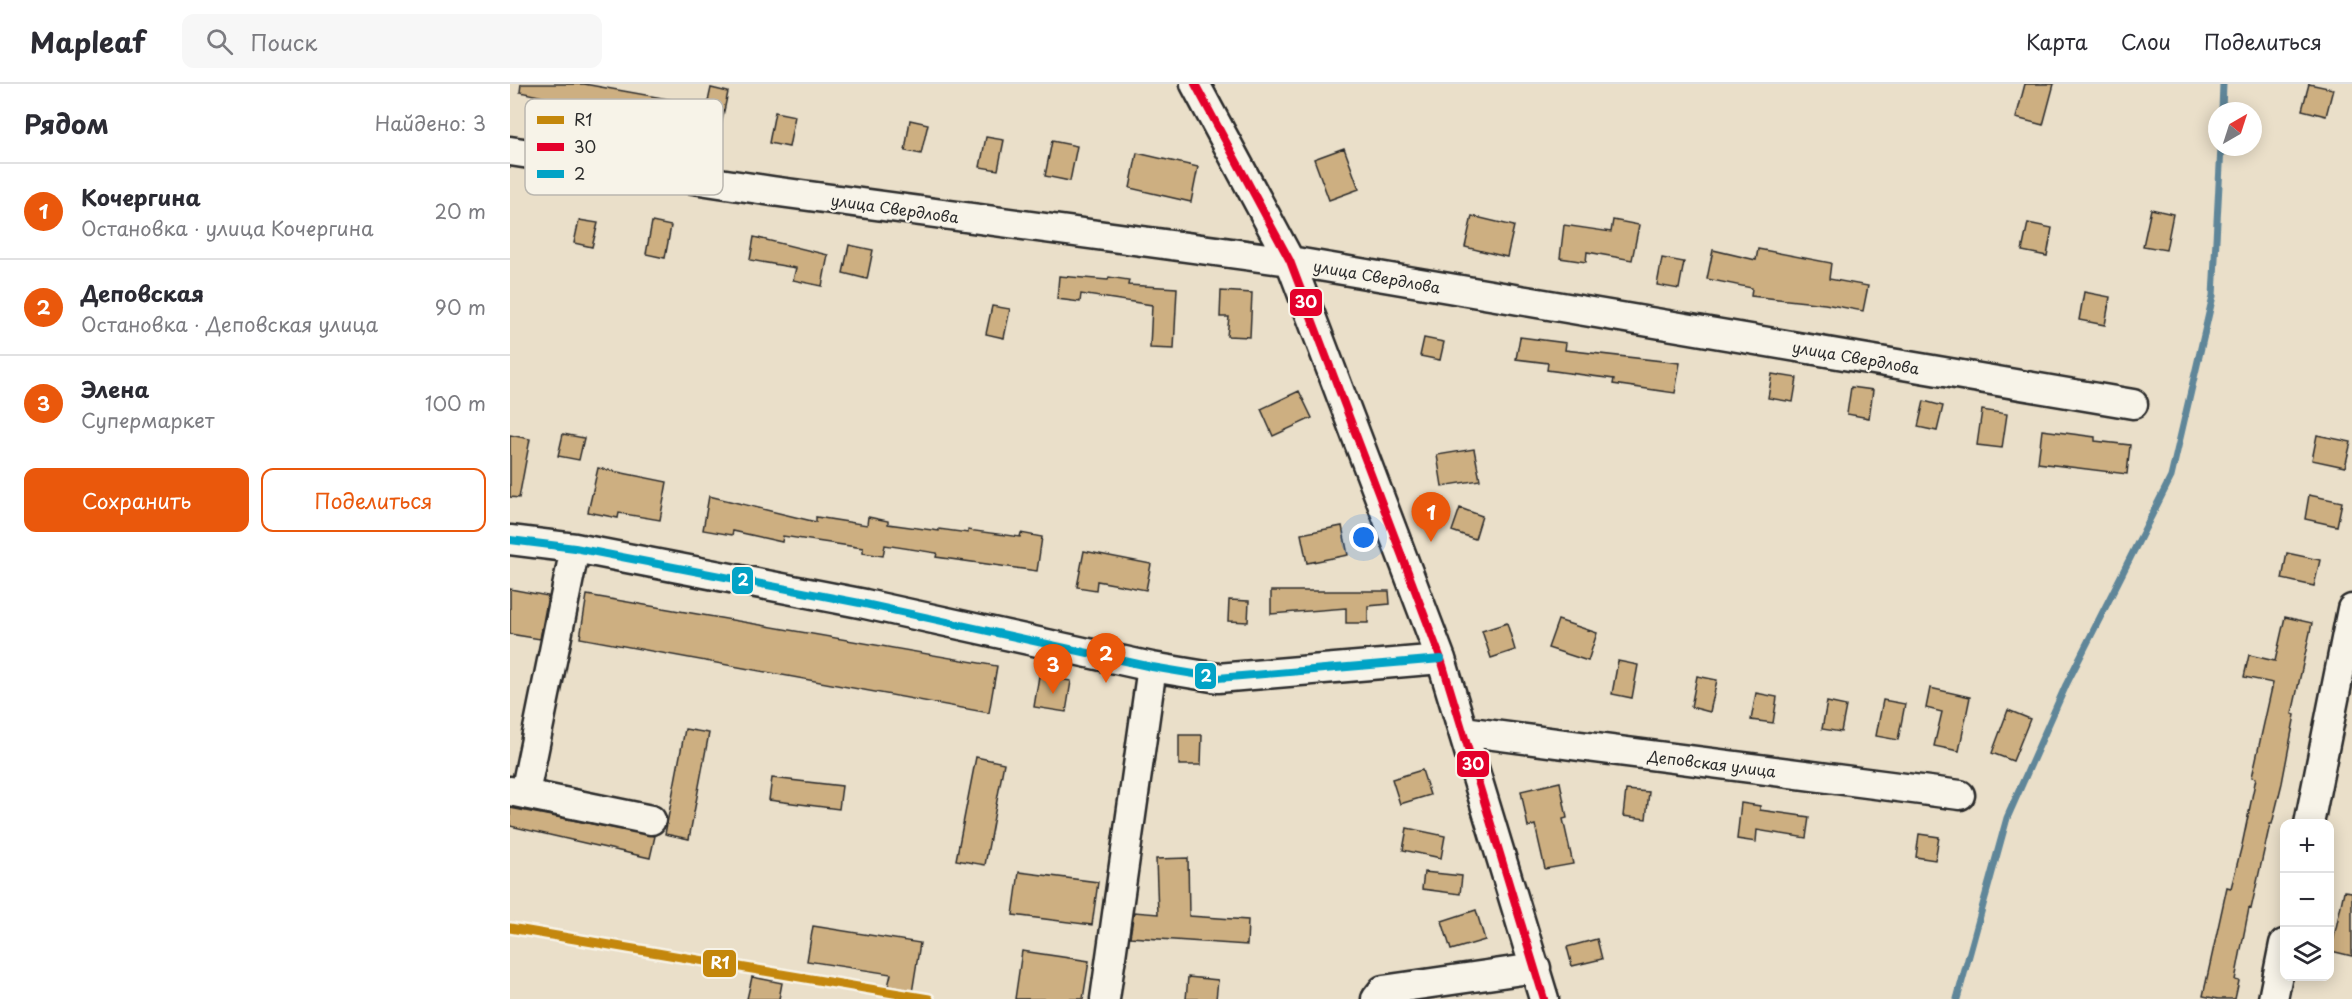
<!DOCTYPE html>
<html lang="ru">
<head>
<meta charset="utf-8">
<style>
	:root { --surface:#fff; --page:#f7f7f7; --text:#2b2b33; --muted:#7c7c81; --line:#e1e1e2; --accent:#ea580c }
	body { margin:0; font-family:"Playpen Sans",sans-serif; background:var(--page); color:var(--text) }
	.controls { position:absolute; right:18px; bottom:18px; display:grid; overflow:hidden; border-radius:12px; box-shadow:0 3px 15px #0003 }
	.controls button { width:54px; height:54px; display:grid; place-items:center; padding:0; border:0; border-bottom:2px solid var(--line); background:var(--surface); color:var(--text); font:30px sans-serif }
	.compass { position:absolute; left:1698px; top:18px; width:54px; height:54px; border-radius:50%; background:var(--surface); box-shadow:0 3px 15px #0003; rotate:39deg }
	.you { position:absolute; left:854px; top:454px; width:21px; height:21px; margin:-15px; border:4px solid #fff; border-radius:50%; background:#1a73e8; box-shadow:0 0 0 9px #1a73e833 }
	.badge { display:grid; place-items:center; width:39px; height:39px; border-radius:50%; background:var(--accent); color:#fff; font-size:20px; font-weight:700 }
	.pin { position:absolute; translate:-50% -50px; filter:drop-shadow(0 2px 3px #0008) }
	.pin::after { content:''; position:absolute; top:32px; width:21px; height:18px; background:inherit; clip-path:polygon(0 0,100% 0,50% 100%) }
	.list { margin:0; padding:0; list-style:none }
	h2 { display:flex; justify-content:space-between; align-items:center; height:78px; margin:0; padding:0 24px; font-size:26px }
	h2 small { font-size:20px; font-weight:400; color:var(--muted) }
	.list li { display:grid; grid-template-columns:39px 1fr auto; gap:18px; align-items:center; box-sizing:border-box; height:96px; padding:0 24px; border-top:2px solid var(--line) }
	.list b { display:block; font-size:22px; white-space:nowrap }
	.list p { margin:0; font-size:20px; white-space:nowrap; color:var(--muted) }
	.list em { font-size:20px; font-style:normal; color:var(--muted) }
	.actions { display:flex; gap:12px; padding:18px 24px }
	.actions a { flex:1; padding:14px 0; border:2px solid var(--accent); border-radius:12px; text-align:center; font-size:21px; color:var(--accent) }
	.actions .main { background:var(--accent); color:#fff }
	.icon { flex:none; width:33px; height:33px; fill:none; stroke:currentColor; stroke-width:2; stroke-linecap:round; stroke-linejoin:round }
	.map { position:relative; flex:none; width:1842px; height:915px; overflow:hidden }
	header { display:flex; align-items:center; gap:36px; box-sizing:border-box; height:84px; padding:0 30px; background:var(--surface); border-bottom:2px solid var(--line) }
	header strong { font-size:28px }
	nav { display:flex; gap:33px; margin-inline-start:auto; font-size:21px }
	.search { width:420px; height:54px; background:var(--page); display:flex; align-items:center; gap:15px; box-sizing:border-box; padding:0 21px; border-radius:12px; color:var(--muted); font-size:22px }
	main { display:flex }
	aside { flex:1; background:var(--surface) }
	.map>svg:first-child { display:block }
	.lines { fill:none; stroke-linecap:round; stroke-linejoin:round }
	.stream { stroke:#5f8699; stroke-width:7 }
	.building { fill:#cdaf81; stroke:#2b2b2b; stroke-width:1.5 }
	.minor-casing { stroke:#2b2b2b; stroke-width:33 }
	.minor { stroke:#f7f3e8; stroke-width:28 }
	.bus-1-casing { stroke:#f7f3e8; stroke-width:12 }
	.bus-2-casing { stroke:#f7f3e8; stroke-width:12 }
	.bus-1 { stroke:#e4002b; stroke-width:8 }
	.bus-2 { stroke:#02a3c6; stroke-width:8 }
	.rail-1-casing { stroke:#f7f3e8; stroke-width:14 }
	.rail-1 { stroke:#c4870b; stroke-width:9 }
	.labels { text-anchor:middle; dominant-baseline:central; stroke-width:4.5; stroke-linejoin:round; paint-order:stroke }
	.street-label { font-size:15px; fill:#2b2b2b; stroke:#f7f3e8 }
	.key { fill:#f7f3e8; stroke:#bab7af; stroke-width:1.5 }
	.key-label { font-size:16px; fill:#2b2b2b }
	.line-badge { stroke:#f7f3e8; stroke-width:2 }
	.badge-label { font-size:16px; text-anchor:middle; font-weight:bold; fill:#fff }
</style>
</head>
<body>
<header>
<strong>Mapleaf</strong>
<div class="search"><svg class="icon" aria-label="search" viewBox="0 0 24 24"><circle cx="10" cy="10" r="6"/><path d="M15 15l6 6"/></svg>Поиск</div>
<nav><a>Карта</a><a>Слои</a><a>Поделиться</a></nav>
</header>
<main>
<aside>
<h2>Рядом<small>Найдено: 3</small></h2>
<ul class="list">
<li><span class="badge">1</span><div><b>Кочергина</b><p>Остановка · улица Кочергина</p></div><em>20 m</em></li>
<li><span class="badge">2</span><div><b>Деповская</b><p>Остановка · Деповская улица</p></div><em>90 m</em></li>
<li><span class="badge">3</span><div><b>Элена</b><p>Супермаркет</p></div><em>100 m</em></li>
</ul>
<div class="actions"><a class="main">Сохранить</a><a>Поделиться</a></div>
</aside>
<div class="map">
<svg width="1842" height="915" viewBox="0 0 1842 915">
	<rect width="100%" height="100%" fill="#eadfc9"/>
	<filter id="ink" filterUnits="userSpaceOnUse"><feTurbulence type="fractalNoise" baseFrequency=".0167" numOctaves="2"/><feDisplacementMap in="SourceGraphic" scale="12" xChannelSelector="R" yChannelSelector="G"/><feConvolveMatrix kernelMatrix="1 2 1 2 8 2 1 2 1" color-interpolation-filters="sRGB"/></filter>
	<g filter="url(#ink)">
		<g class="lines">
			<path class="stream" d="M1712,27L1713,0
				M1447,915L1497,734L1556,601L1661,393L1703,212L1711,63"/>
		</g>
		<path class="building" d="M11,0H74L197,22L201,4L218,8L209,51L10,8Z
			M1515,0H1544L1533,41L1506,34Z
			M1799,0L1823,5L1816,32L1792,26Z
			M265,28L285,32L279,63L259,59Z
			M400,36L418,40L411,70L395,67Z
			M476,53L494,56L488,86L470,83Z
			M542,57L567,62L560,97L535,92Z
			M834,64L849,105L819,116L804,75Z
			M627,69L688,83L681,118L620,104Z
			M1641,125L1663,130L1656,166L1633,162Z
			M962,132L1004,142L997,173L955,163Z
			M69,136L88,139L82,163L64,159Z
			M1103,136L1129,141L1122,176L1077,168L1076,178L1050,174L1054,141L1101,148Z
			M142,138L161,142L155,174L136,170Z
			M1518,139L1542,144L1537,172L1512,167Z
			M244,153L318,171L312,202L283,196L286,184L240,176Z
			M339,161L363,166L357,195L333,189Z
			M1248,165L1321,179L1319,195L1358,202L1353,227L1315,220L1241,212L1242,204L1197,195L1203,166L1246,176Z
			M1152,174L1174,178L1169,205L1147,201Z
			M549,192L598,196L599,193L619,196L618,201L667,204L664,265L640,264L642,221L571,210L570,218L547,215Z
			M711,207L742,209L740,253L717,252L719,233H710Z
			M1574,208L1600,213L1595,241L1569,236Z
			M482,222L500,225L494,254L476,250Z
			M1010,253L1056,259L1055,266L1170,279L1165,309L1103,300L1104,295L1037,286L1038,279L1006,275Z
			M914,254L934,258L930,276L910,272Z
			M1262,290L1287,294L1283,318L1258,314Z
			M1341,303L1363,306L1359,334L1337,330Z
			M789,307L802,334L763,352L751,325Z
			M1414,317L1433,322L1427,347L1408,343Z
			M1472,326L1497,330L1492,364L1467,361Z
			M1532,346L1585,353V357L1620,361L1617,390L1528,379Z
			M53,350L74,354L69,376L48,372Z
			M0,351L20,355L9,414L0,413Z
			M1807,351L1841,358L1835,383L1802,376Z
			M964,365L970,396L932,402L927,371Z
			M88,384L157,398L150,436L109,429L108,434L78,428Z
			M1799,411L1832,418L1827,442L1795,435Z
			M199,412L306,438V433L357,441L358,433L378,437V440L429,447V445L458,449V446L510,453L511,449L532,453L527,487L426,473L427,469L375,461L373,472L353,469V464L273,452L272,458L223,447L222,451L193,446Z
			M950,424L972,432L965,455L942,447Z
			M832,442L838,471L797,479L791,450Z
			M574,467L641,480L636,506L587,497L586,506L567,503Z
			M1777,469L1810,476L1804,502L1772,495Z
			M0,505L38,512L30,555L0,550Z
			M761,507H879L880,520L858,522V539H836V524L761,530Z
			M77,511L487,582L479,629L70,554Z
			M719,516L739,517L738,538L718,537Z
			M1775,533L1802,539L1782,630L1785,631L1772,699L1762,740H1760L1741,825L1739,824L1725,896L1729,897L1725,915H1708L1693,912L1717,803L1721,804L1732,761L1746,694L1742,693L1763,599L1734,593L1739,571L1765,577Z
			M1048,536L1087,549L1078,577L1038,564Z
			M997,539L1005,566L981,574L972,547Z
			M1108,577L1128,581L1122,614L1102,610Z
			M529,592L561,597L556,628L524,623Z
			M1187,592L1207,596L1200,628L1181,623Z
			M1420,604L1460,613L1449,667L1424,662L1432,628L1416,624Z
			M1246,609L1267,613L1263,639L1241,636Z
			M1373,616L1395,620L1388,656L1366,652Z
			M1317,618L1336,622L1331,648L1312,645Z
			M1498,626L1520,635L1503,677L1482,669Z
			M175,645L199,649L179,755L155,750Z
			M669,651H692L691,681H669Z
			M466,673L494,679L475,781L446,776Z
			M912,686L920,711L890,720L882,695Z
			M262,694L332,702L329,725L259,716Z
			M1050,698L1057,734L1053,735L1063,780L1035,785L1025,741L1018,743L1011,707Z
			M1116,706L1139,708L1136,735L1113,732Z
			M1231,719L1250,722V726L1299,733L1296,754L1247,746L1246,758L1227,755Z
			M0,724L145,752L140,774L0,742Z
			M897,744L935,752L931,774L893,766Z
			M1409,750L1429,753L1425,776L1406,773Z
			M678,774L679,832L738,836L737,861L620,853L624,828L648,830L646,775Z
			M509,788L588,798L582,841L503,831Z
			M914,788L952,792L950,810L912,805Z
			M1834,807L1842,808V872L1821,867Z
			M966,826L975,856L941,866L932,837Z
			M303,842L410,859L401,915H375L381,890L297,877Z
			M1087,855L1092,875L1062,882L1057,863Z
			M512,867L579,877L573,915H505Z
			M242,893L272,899L269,915H237Z
			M678,893L708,896L706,915H676Z"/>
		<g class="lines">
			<defs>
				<path id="minor" d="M685,0L780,177L931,575L1034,915
					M0,67L262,107L780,177L1623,320
					M0,456L65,464L355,520L642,583L708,594L931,575
					M953,647L1450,711
					M0,707L141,736
					M15,709L65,464
					M1799,740L1842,525
					M595,915L642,583
					M866,915L873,906L1026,884
					M1763,915L1774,860"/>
			</defs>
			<use href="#minor" class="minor-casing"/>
			<use href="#minor" class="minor"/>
			<defs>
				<path id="bus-1" d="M685,0L780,177L931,575L1034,915"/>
				<path id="bus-2" d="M0,456L65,464L355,520L642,583L708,594L931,575"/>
			</defs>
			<use href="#bus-1" class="bus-1-casing"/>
			<use href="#bus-2" class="bus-2-casing"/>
			<use href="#bus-1" class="bus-1"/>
			<use href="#bus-2" class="bus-2"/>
			<defs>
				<path id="rail-1" d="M0,844L419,915"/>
			</defs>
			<use href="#rail-1" class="rail-1-casing"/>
			<use href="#rail-1" class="rail-1"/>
		</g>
	</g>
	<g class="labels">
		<g class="street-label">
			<text transform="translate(385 124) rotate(8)">улица Свердлова</text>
			<text transform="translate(867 192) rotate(10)">улица Свердлова</text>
			<text transform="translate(1346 273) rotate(10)">улица Свердлова</text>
			<text transform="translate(1202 679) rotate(7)">Деповская улица</text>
		</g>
	</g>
	<rect x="15" y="15" width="198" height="96" rx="9" class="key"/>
	<rect x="27" y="32" width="27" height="8" fill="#c4870b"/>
	<rect x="27" y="59" width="27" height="8" fill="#e4002b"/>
	<rect x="27" y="86" width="27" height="8" fill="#02a3c6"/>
	<g class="key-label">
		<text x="64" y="42">R1</text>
		<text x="64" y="69">30</text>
		<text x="64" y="96">2</text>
	</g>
	<g class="line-badge">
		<rect x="779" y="204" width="34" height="29" rx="6" fill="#e4002b"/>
		<rect x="221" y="482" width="23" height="29" rx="6" fill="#02a3c6"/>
		<rect x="684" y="578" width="23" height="28" rx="6" fill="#02a3c6"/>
		<rect x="946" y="666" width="34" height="28" rx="6" fill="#e4002b"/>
		<rect x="192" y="865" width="35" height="29" rx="6" fill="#c4870b"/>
	</g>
	<g class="badge-label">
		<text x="796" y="224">30</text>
		<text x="233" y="502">2</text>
		<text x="696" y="598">2</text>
		<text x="963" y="686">30</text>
		<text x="210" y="885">R1</text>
	</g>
</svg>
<div class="controls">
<button>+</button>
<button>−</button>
<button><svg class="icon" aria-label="layers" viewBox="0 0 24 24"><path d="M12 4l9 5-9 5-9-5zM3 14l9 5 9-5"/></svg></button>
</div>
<svg class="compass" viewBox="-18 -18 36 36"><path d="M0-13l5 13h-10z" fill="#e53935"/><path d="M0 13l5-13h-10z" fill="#7c7c81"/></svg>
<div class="you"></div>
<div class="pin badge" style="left:921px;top:458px">1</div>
<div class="pin badge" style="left:596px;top:599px">2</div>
<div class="pin badge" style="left:543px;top:610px">3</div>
</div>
</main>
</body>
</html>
